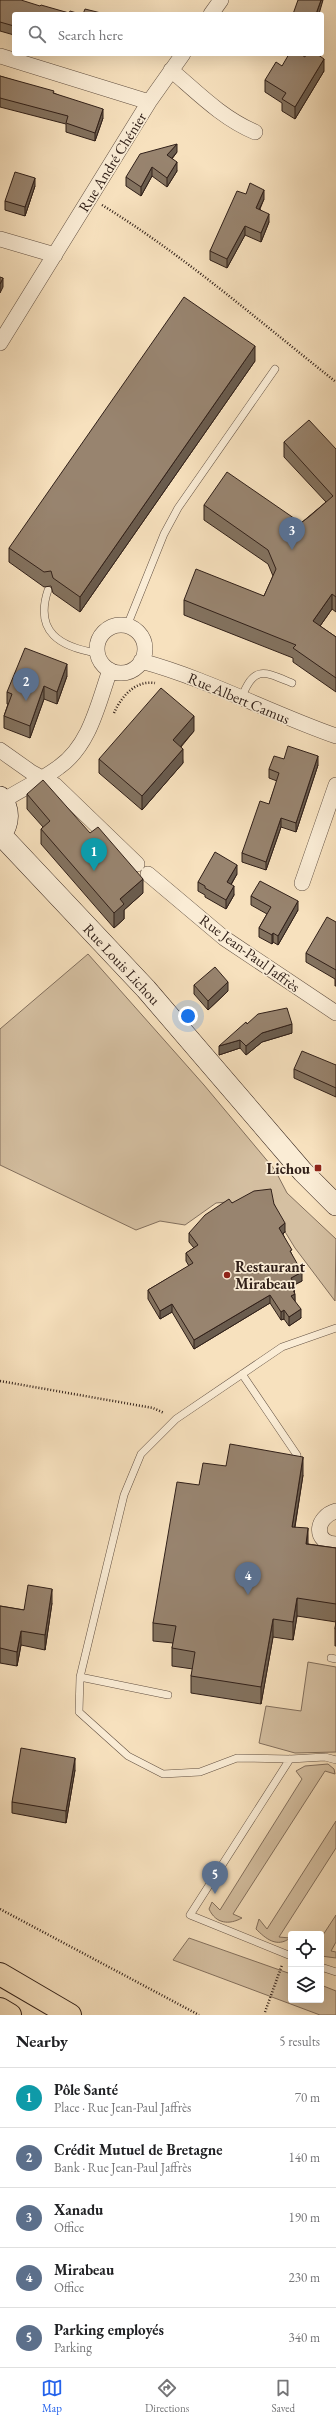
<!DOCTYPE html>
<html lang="en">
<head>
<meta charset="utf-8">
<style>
	:root { --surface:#fff; --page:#f6f6f6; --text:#202124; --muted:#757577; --line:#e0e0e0; --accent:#2563eb }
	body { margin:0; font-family:"EB Garamond",serif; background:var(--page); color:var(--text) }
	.controls { position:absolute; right:12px; bottom:12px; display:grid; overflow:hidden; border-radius:4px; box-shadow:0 4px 16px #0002 }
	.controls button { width:36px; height:36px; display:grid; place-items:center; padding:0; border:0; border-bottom:1px solid var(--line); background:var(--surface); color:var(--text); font:20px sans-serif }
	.you { position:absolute; left:188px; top:1016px; width:14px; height:14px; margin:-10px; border:3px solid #fff; border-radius:50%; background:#1a73e8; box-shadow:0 0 0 6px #1a73e833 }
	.badge { display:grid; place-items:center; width:26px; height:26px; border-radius:50%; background:var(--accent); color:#fff; font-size:13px; font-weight:700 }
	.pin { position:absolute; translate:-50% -33px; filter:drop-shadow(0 1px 2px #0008) }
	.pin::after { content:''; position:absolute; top:21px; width:14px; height:12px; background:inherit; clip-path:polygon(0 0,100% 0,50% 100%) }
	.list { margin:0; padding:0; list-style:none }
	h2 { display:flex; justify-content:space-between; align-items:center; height:52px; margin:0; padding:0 16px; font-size:17px }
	h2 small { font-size:13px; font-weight:400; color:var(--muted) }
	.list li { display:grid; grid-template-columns:26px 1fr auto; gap:12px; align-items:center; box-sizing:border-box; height:60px; padding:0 16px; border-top:1px solid var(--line) }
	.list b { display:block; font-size:15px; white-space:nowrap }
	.list p { margin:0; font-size:13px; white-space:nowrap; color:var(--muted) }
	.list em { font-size:13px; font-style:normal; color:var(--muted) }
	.icon { flex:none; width:22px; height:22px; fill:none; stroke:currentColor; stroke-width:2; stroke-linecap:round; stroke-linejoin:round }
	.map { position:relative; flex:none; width:336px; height:2015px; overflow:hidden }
	.search { position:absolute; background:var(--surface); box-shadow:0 4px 16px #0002; left:12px; right:12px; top:12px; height:44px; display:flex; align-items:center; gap:10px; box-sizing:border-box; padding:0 14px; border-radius:4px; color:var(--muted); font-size:15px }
	.sheet { height:352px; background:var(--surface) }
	nav { display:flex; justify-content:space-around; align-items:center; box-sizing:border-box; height:56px; border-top:1px solid var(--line); background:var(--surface); font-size:11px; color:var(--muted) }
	nav a { display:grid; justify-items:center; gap:2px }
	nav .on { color:var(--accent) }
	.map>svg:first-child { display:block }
	.green { fill:#d5c0a2; stroke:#83705e }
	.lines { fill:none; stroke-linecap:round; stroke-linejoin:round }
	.service-casing { stroke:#625042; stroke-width:8 }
	.minor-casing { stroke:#625042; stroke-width:16 }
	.secondary-casing { stroke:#312019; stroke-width:22 }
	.trunk-casing { stroke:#312019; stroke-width:24 }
	.path { stroke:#312019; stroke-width:2.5; stroke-dasharray:1 2; stroke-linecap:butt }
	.service { stroke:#faecd5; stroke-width:7 }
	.minor { stroke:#faecd5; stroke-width:15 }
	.secondary { stroke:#faecd5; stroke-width:21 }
	.trunk { stroke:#f7e1be; stroke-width:22 }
	.wall { fill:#83725f; stroke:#312019 }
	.shaded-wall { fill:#6a5c4e; stroke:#312019 }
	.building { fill:#98846f; stroke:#312019 }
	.poi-dot { fill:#8f2418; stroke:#faecd5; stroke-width:1.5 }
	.labels { text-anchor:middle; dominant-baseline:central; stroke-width:3.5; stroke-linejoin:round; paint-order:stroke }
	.street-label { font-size:15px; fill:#312019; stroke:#faecd5 }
	.poi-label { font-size:15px; font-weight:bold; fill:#312019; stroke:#faecd5; text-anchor:end }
</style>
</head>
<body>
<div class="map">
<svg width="336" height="2015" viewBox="0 0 336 2015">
	<rect width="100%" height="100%" fill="#f7e1be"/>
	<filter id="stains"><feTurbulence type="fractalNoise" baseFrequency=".005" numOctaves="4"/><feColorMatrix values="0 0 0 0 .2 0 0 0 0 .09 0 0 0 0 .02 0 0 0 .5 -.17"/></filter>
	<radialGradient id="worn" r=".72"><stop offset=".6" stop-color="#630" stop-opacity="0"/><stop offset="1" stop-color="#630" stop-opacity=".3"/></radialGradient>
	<path class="green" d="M88,954L204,1085L275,1170L287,1193L336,1239L335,1301L295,1248L276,1217L232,1212L227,1202L216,1203L185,1225L160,1221L136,1230L0,1165V1029Z
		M308,1662L336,1667V1752L295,1753L259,1743L266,1706L301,1711Z
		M328,1764L334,1769L335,1774L325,1771L233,1914L242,1918C229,1925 216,1924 209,1909L212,1902L220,1910L302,1779L296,1771L305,1766Z
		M336,1821V1848L279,1937L290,1938C277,1948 266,1939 256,1929L259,1919L267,1929Z
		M336,1915V1942L331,1951L336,1952V1958L321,1956V1938Z
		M189,1938L291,1974V2000H321V1985L336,1991V2015H320L173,1960Z"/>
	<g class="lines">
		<defs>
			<path id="service" d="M48,590C34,632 60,647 97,653
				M127,626L164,534L178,508L275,369
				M241,699C254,665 263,671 292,683
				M336,1328L282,1347L176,1419L141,1454L124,1495L99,1598L80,1677L79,1712L128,1756L163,1774L200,1772L237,1758L290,1759L325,1757L336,1760
				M242,1374L297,1455
				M331,1658L336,1659
				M80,1677L168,1695
				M290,1759L190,1915L291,1956
				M321,1967L336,1972"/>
			<path id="minor" d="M211,14L221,0
				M0,56L149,102
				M171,70C198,93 222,118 255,132
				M0,239L55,255
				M0,343L149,102L183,54
				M97 649a24 24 0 1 1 48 0a24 24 0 1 1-48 0Z
				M141,661C208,679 270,713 336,736
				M0,750L31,772L55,785L137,864
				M3,801C21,789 42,780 59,767C90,745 98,704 110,670
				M148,874L224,938L336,1013
				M302,883L336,785
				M336,1511C315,1517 313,1543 336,1544"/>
			<path id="secondary" d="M0,797C10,808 10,824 0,835
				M1,835L146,989L303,1172L336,1205"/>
			<path id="trunk" d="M0,1974L70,2015
				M0,2009L10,2015"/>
		</defs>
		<use href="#service" class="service-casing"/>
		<use href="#minor" class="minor-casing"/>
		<use href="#secondary" class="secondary-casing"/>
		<use href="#trunk" class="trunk-casing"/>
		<path class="path" d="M102,205C185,256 260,322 336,382
			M114,713C121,697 135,680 155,683
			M0,1381L153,1408L164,1413
			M0,1909L199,2015
			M265,2012L282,1965"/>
		<use href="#service" class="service"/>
		<use href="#minor" class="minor"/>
		<use href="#secondary" class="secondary"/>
		<use href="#trunk" class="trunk"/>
	</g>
	<path class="wall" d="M0,0L69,13L80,14H14V35L0,31Z
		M282,66L324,71L295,119L282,111V103L265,92V80Z
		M0,76L54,93L103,118L95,141L66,132V124L0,107Z
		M177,152L172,159L177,171L167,187L152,176L141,196L126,186V177Z
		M35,186L25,216L5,210V201Z
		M246,194L264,199L260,209L269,222L261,242L245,235L227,268L210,260V251Z
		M255,361L80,612L53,593L51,586L44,587L9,562V548Z
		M284,442L336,449V612L332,609L320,626L336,637V692L293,662V658L184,615V600L264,596L273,576L268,564L204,520V505L301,523L326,502L284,457Z
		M67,676L57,704L44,699L30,738L4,728V716L8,704H7V692Z
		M194,731L181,747L183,763L142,810L99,773V759Z
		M284,759L318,765L296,832L281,827L266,870L242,862V853L269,804L277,781L269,778V769Z
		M27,794L143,893L124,910V919L114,928L41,844V829L43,827L27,809Z
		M237,874L231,885L234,895L226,909L205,897V895L198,891V882Z
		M251,896L298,910L278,945L273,942L272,944L259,937V928L267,914L251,905Z
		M336,922V986H335V979L306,962V953Z
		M194,985L228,991L208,1010L194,994Z
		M247,1024L292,1033L262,1042L246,1055L240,1048L219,1055Z
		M336,1065V1097L294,1078V1069Z
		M232,1203L274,1204L285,1232L283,1234L292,1255L302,1281L294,1285L295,1302L301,1318L289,1326L284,1319L281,1320L270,1303L194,1349L172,1312L160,1319L148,1299V1290L189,1266L186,1261V1253L194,1248L189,1242V1233Z
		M226,1466L303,1475L295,1527L308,1544L336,1548V1646H335V1629L336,1622L297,1616L293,1640L273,1637L261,1704L191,1693V1676L193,1669L172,1666V1648L173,1643L153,1641V1623L199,1485Z
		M52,1603L45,1650L21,1645L17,1666L0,1663V1606L24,1610Z
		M75,1770L66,1823L12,1813V1802Z"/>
	<path class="shaded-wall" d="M321,0H323L319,14H316Z
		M324,59V71L295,119V107Z
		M103,109V118L95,141V133Z
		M177,144V152L167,164V155Z
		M177,162V171L167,187V178Z
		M152,167V176L141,196V187Z
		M35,178V186L25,216V207Z
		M264,190V199L256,216V208Z
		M269,214V222L261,242V233Z
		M245,226V235L227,268V259Z
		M3,278V287L0,293V284Z
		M255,346V361L80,612V597Z
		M332,594V609L313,636V621Z
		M67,664V676L57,704V692Z
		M44,686V699L30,738V726Z
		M194,716V731L173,755V740Z
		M183,749V763L142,810V796Z
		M318,756V765L296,832V823Z
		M281,818V827L266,870V862Z
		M237,865V874L227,891V882Z
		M143,879V893L124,910V919L114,928V913L120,899Z
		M234,886V895L226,909V900Z
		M298,901V910L278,945V936Z
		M273,933V942L272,944V935Z
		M228,982V991L208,1010V1001Z
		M292,1024V1033L262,1042L246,1055V1046L262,1033Z
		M240,1040V1048L219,1055V1046Z
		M285,1223V1232L279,1236V1228Z
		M302,1272V1281L294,1285V1293L291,1295V1278Z
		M295,1294V1302L291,1296Z
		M270,1295V1303L194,1349V1340Z
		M172,1304V1312L160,1319V1311Z
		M301,1309V1318L289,1326V1317Z
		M284,1310V1319L281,1320V1312Z
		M303,1457V1475L292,1544V1527Z
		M308,1528V1546L306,1544Z
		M52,1589V1603L45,1650V1635Z
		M297,1598V1616L293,1640V1622Z
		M273,1619V1637L261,1704V1687Z
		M21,1631V1645L17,1666V1652Z
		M75,1758V1770L66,1823V1811Z"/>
	<path class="building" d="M0,0H21L40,6L41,5L69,13L70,11L80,14H14V26L0,22Z
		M298,0H321L316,14H293Z
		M85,9L105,14H83Z
		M289,54H300L305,57L306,54H317L324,59L295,107L282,99L286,93L265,80L276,62L282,66Z
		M0,76L54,91L53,93L103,109L95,133L66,123L68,116L0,98Z
		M177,144L167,155L177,162L167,178L152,167L141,187L126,177L140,154Z
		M15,172L35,178L25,207L5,201Z
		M250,183L264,190L256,208L269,214L261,233L245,226L227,259L210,251L237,191L246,194Z
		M0,277L3,278L0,284Z
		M184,297L255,346L80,597L53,578L51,571L44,572L9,548Z
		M309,420L336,449V597L332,594L313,621L336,637V678L293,648L296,645L184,600L196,569L264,596L276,569L268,550L204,505L227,472L301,523L310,516L333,496L284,442Z
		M25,648L67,664L57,692L44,686L30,726L4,716L12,694L7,692Z
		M161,688L194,716L173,740L183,749L142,796L99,759Z
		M288,746L318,756L296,823L281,818L266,862L242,853L260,801L269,804L279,773L269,769L274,756L284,759Z
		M43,780L90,833L98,827L143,879L120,899L124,904L114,913L41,829L50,821L27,794Z
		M215,852L237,865L227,882L234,886L226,900L205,888V886L198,882Z
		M260,881L298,901L278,936L273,933L272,935L259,928L271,907L251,896Z
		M327,917L336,922V970L306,953Z
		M215,967L228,982L208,1001L194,985Z
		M287,1008L292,1024L262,1033L246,1046L240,1040L219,1046L246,1022L247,1024L258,1014Z
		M302,1051L336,1065V1088L294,1069Z
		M271,1189L274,1204L285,1223L279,1228L292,1250L290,1251L302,1272L291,1278L294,1284L291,1286L295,1294L291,1296L301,1309L289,1317L284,1310L281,1312L270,1295L194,1340L172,1304L160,1311L148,1290L193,1263L186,1253L198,1245L189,1233L205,1215L229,1199L232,1203L254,1191Z
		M230,1444L303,1457L292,1527L308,1528L306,1544L336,1548V1604L297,1598L293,1622L273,1619L261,1687L191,1676L195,1652L172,1648L176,1626L153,1623L177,1482L199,1485L203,1463L226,1466Z
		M28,1585L52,1589L45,1635L21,1631L17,1652L0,1648V1606L24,1610Z
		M336,1620V1629H335Z
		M21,1748L75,1758L66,1811L12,1802Z"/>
	<g class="poi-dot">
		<rect x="314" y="1164" width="8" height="8" rx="2"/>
		<circle cx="227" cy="1275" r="4"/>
	</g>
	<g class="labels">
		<g class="street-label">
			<text transform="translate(112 162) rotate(-58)">Rue André Chénier</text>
			<text transform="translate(239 698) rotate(23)">Rue Albert Camus</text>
			<text transform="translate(250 953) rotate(36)">Rue Jean-Paul Jaffrès</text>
			<text transform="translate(122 964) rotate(47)">Rue Louis Lichou</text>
		</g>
		<g class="poi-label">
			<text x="310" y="1168">Lichou</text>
			<text x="235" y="1266" text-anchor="start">Restaurant<tspan x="235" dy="17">Mirabeau</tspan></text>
		</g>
	</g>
	<rect width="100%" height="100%" filter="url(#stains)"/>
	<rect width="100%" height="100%" fill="url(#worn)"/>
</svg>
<div class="controls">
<button><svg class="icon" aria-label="locate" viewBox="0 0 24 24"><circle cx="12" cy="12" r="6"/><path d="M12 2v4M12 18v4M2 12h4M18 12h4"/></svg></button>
<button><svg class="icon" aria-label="layers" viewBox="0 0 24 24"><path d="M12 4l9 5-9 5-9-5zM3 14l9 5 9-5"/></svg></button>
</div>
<div class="you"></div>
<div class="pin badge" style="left:94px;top:871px;background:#0f9aa8">1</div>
<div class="pin badge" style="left:26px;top:701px;background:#5c6f8a">2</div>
<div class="pin badge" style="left:292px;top:550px;background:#5c6f8a">3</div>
<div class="pin badge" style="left:248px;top:1595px;background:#5c6f8a">4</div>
<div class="pin badge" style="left:215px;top:1894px;background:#5c6f8a">5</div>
<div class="search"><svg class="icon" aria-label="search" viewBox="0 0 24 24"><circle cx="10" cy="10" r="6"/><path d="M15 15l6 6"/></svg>Search here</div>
</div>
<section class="sheet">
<h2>Nearby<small>5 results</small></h2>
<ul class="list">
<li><span class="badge" style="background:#0f9aa8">1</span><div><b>Pôle Santé</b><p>Place · Rue Jean-Paul Jaffrès</p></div><em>70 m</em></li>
<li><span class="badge" style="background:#5c6f8a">2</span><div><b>Crédit Mutuel de Bretagne</b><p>Bank · Rue Jean-Paul Jaffrès</p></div><em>140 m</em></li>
<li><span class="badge" style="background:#5c6f8a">3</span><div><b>Xanadu</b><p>Office</p></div><em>190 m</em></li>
<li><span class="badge" style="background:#5c6f8a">4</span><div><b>Mirabeau</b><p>Office</p></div><em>230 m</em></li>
<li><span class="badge" style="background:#5c6f8a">5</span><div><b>Parking employés</b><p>Parking</p></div><em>340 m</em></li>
</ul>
</section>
<nav>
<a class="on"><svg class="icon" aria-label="map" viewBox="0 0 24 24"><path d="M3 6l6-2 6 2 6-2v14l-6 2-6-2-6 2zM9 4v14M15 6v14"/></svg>Map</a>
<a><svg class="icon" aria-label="directions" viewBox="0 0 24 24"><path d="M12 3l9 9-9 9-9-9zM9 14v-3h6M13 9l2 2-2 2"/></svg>Directions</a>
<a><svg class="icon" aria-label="saved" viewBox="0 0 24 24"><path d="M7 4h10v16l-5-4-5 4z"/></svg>Saved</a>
</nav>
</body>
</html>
